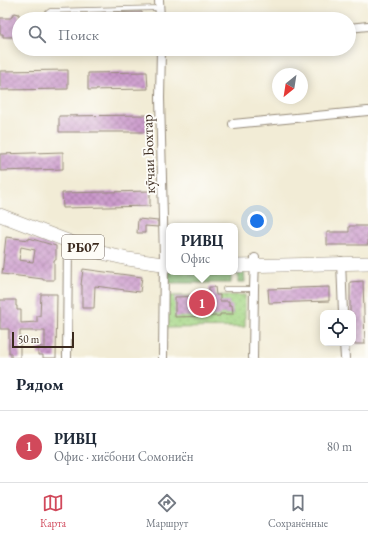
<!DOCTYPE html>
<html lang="ru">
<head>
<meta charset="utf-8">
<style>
	:root { --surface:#fff; --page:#f6f6f7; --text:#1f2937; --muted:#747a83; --line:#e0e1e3; --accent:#d1495b }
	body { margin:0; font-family:"EB Garamond",serif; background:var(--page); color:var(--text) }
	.controls { position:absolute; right:12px; bottom:12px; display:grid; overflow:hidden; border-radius:8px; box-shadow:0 2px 10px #0003 }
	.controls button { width:36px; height:36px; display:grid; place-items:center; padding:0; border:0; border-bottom:1px solid var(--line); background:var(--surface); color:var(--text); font:20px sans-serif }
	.compass { position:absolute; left:272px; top:68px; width:36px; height:36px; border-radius:50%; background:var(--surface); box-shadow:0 2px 10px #0003; rotate:210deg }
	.scale { position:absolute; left:12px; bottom:10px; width:62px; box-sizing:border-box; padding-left:4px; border:2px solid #3b2a1e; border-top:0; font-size:11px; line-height:14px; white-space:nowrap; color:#3b2a1e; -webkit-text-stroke:3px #fdfcf7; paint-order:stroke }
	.you { position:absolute; left:257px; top:221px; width:14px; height:14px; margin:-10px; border:3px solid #fff; border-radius:50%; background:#1a73e8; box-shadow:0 0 0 6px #1a73e833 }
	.badge { display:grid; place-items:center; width:26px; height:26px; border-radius:50%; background:var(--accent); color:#fff; font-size:13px; font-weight:700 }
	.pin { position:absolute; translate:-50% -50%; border:2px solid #fff; box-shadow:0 1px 4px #0006 }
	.popup { position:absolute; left:166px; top:223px; width:72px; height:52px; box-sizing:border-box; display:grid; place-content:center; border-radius:8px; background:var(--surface); filter:drop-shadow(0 1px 3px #0005); font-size:13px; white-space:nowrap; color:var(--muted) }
	.popup b { font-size:15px; color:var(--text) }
	.popup::after { content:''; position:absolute; left:50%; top:100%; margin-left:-8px; border:8px solid transparent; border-top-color:var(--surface) }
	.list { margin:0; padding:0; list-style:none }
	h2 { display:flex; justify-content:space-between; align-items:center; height:52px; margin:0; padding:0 16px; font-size:17px }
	h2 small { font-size:13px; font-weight:400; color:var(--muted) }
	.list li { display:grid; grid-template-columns:26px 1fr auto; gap:12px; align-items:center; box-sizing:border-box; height:72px; padding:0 16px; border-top:1px solid var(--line) }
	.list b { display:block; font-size:15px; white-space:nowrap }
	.list p { margin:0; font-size:13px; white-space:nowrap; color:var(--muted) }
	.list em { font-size:13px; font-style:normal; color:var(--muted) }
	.icon { flex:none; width:22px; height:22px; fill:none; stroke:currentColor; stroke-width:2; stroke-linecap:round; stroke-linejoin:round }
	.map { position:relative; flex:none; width:368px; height:358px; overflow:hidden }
	.search { position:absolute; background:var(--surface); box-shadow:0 2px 10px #0003; left:12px; right:12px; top:12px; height:44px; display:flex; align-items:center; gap:10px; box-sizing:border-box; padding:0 14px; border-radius:22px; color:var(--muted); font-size:15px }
	.sheet { height:124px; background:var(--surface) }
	nav { display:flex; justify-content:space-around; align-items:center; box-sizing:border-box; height:56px; border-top:1px solid var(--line); background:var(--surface); font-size:11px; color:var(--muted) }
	nav a { display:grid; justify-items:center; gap:2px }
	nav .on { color:var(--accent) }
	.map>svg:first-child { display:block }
	.grass { fill:url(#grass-dots); stroke:#708052 }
	.forest { fill:url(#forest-firs); stroke:#5f7048 }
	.building { fill:url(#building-cross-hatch); fill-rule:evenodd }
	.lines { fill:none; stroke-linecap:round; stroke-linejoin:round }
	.service-casing { stroke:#968b7a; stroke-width:5.5 }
	.minor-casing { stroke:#968b7a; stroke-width:10 }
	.trunk-casing { stroke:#968b7a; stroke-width:14 }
	.service { stroke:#fff; stroke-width:4 }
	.minor { stroke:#fff; stroke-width:8 }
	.trunk { stroke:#fff; stroke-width:13 }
	.labels { text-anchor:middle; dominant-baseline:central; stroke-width:4; stroke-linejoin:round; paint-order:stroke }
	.shield { fill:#fdfcf7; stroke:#75695f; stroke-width:1 }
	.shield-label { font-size:14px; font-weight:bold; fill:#3b2a1e }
	.street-label { font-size:15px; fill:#3b2a1e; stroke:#fdfcf7 }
</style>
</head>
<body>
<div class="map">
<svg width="368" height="358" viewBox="0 0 368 358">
	<defs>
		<pattern id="grass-dots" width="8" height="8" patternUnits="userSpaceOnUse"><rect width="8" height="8" fill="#a4d685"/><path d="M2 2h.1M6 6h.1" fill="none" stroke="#8eb872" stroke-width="1.8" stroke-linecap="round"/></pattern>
		<pattern id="forest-firs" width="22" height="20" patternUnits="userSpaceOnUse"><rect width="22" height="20" fill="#83b772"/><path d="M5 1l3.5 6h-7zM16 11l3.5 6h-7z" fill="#6c955d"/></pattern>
		<pattern id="building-cross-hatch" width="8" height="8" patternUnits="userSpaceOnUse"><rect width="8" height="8" fill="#ca98cb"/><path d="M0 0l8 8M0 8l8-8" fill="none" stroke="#a57ca4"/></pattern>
	</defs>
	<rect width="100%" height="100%" fill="#fdfcf7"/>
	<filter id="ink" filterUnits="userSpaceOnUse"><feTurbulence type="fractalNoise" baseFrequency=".025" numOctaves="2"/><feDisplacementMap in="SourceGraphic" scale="8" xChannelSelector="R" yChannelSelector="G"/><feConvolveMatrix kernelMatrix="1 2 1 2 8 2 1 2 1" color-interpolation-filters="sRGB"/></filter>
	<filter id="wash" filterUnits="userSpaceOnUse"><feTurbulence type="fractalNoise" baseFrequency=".012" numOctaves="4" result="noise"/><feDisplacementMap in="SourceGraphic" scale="16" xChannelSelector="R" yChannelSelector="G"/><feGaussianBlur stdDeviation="0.9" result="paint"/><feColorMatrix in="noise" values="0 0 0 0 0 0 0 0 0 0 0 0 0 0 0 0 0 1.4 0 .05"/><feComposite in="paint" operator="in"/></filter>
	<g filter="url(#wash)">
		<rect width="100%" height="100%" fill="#f2ecd6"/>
		<path class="grass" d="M245,295V327L166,328V296Z"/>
		<path class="forest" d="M167,264H169V272H235L244,264L245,282H238V274H231V283H167Z"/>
		<g id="blocks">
			<path class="building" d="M142,12V19H102V13Z
				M15,13L19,14V37H3V34H0V18H11L13,14Z
				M68,70V89L0,90V71Z
				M147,72L148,89L88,90V73Z
				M147,115V132H59V116Z
				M63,152V169L0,171V154Z
				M150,191V206L63,208L62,193Z
				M138,219L158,221V227L145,226V233H137Z
				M349,226H368V245H327V232H349Z
				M6,237L29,240V238L56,246V260H54V280H43V279L2,274ZM21,247L35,250L33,262L19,260Z
				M83,269L142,277L140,292L95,286L94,308H82V285H81Z
				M363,281L365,344H353V313H350V282Z
				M209,287H215L216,295H220V301H229V305H232L233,314H220V316L175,317V297L209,296Z
				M329,287V301L269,303L268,289Z
				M41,294H57L56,358H43V355H38V347H45V331H20V358H11V353H9V329H0V300H16V306H17V310H21V323L37,322V316H40Z"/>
		</g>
	</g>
	<g filter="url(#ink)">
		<use href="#blocks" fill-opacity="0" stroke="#968b7a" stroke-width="1"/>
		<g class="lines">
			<defs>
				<path id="service" d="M44,19V16L50,11L159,8
					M43,51V49
					M225,289H254"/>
				<path id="minor" d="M159,0L160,19
					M349,28L368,26
					M161,49L160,98L164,259L163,358
					M233,124L368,111
					M341,261L343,313
					M344,343L345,358
					M67,358L68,239
					M253,358L254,289L255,258"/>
				<path id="trunk" d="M0,215L94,251L128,259L169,265
					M235,266L368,263"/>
			</defs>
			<use href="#service" class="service-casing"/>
			<use href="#minor" class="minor-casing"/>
			<use href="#trunk" class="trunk-casing"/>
			<use href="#service" class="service"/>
			<use href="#minor" class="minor"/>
			<use href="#trunk" class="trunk"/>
		</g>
	</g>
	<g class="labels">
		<rect class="shield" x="62" y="235" width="42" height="24" rx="3"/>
		<g class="shield-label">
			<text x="83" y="247">РБ07</text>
		</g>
		<g class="street-label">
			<text transform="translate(148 154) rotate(-92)">кӯчаи Бохтар</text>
		</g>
	</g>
</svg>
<div class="controls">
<button><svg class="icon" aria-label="locate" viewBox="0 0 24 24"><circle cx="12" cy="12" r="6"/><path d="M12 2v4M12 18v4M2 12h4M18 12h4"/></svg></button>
</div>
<svg class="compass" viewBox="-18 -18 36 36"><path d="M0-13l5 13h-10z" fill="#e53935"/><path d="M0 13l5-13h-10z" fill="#747a83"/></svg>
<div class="scale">50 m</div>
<div class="you"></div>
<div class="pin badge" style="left:202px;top:303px">1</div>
<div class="popup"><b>РИВЦ</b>Офис</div>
<div class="search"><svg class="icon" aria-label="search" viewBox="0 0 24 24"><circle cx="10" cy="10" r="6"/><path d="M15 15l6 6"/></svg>Поиск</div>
</div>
<section class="sheet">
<h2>Рядом<small></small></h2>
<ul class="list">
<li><span class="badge">1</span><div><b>РИВЦ</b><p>Офис · хиёбони Сомониён</p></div><em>80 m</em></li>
</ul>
</section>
<nav>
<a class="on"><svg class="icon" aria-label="map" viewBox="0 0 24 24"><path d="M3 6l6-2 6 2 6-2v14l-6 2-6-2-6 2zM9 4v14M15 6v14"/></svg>Карта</a>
<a><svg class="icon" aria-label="directions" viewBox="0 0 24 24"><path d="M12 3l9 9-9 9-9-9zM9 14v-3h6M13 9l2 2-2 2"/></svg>Маршрут</a>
<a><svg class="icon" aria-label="saved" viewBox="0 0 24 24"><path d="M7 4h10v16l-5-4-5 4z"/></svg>Сохранённые</a>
</nav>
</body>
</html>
